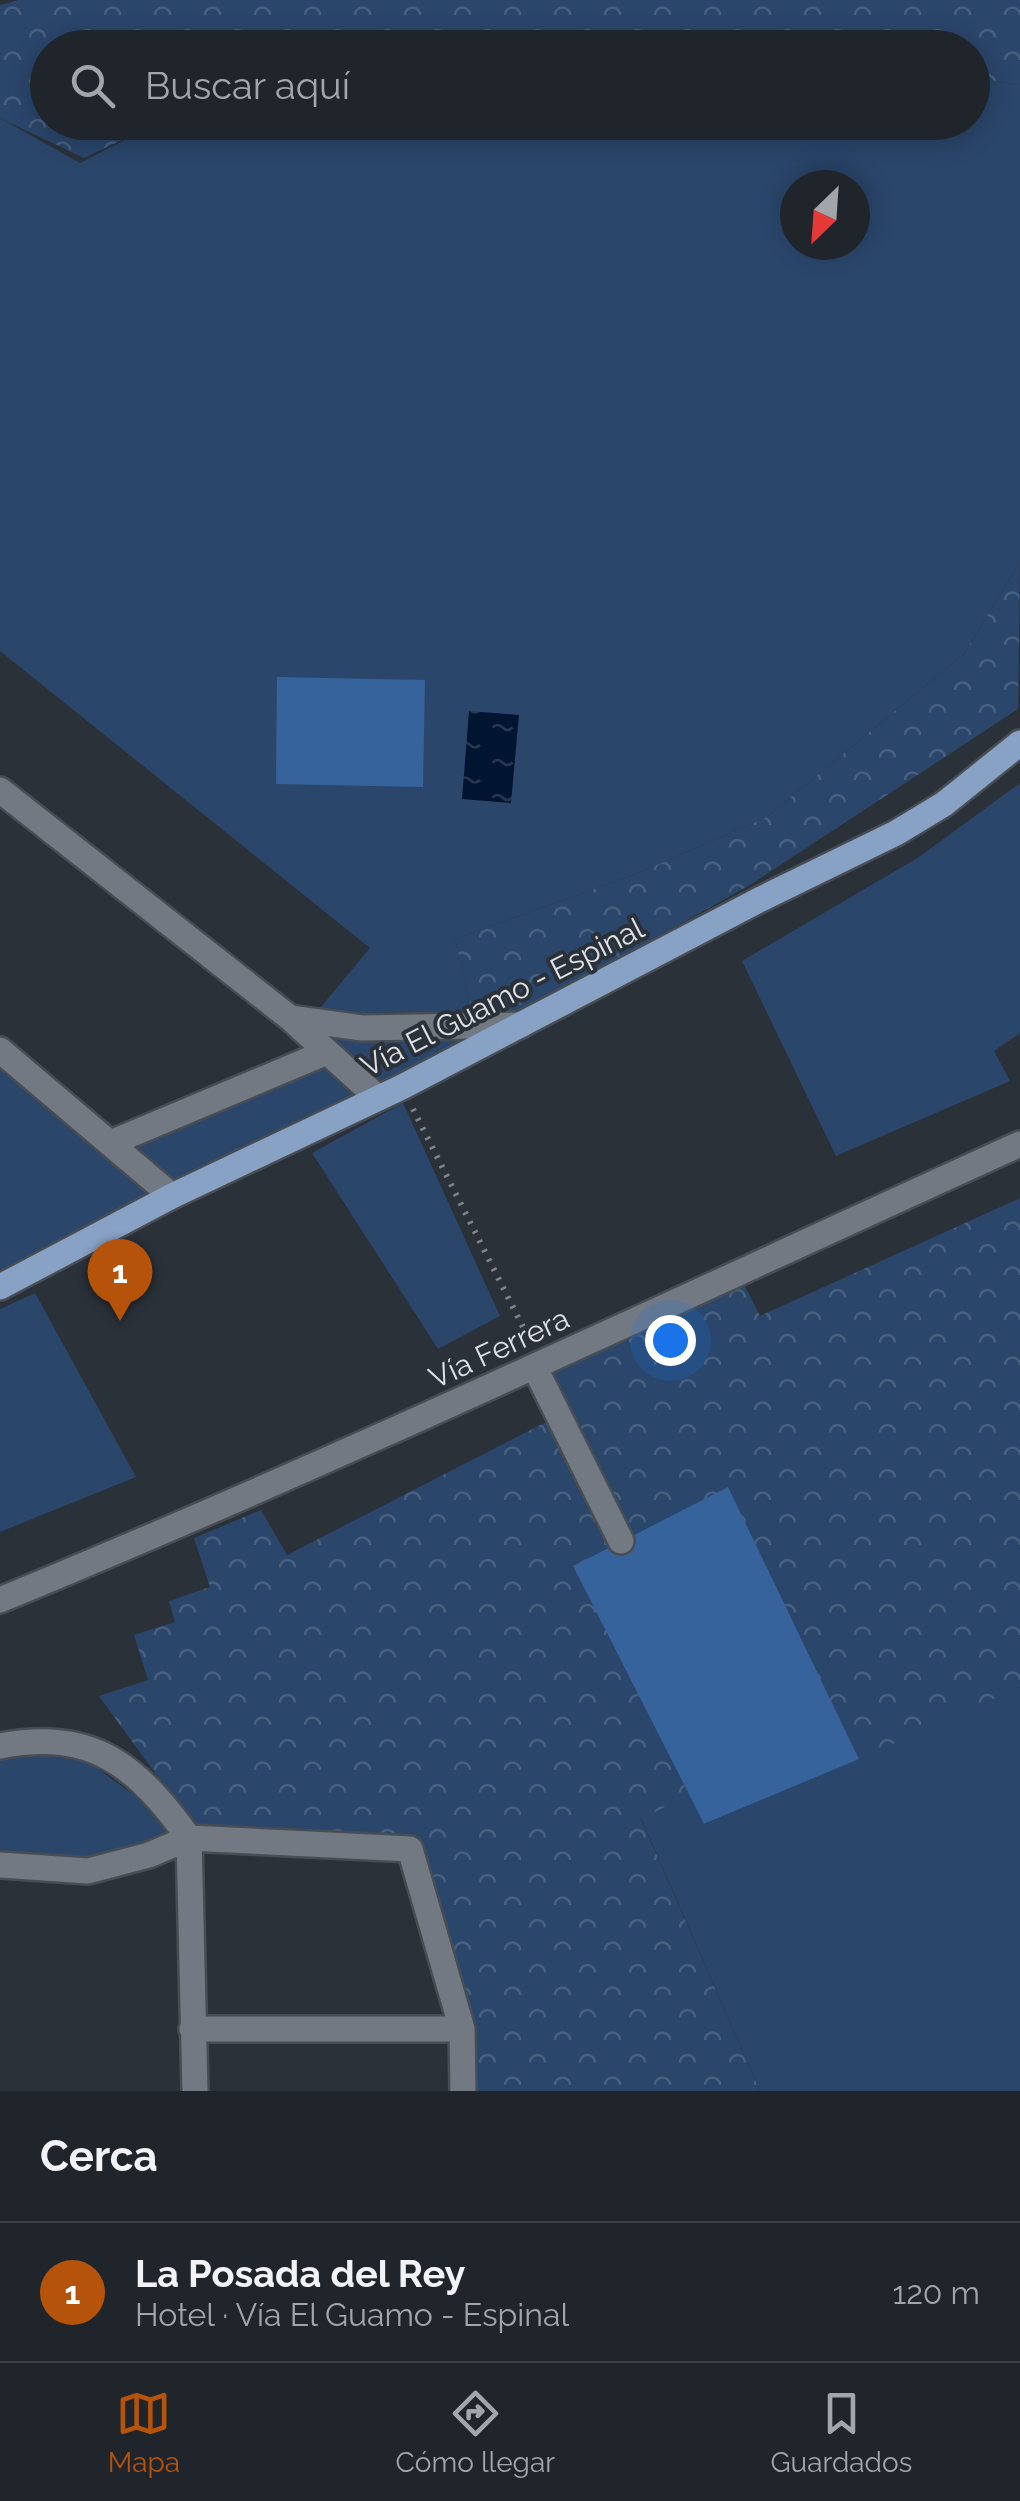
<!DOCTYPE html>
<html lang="es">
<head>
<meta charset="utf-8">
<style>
	:root { --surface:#20252b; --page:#2d3137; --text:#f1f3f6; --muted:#a2a5a9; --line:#3d4247; --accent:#b45309 }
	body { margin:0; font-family:Raleway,sans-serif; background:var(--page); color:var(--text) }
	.compass { position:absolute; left:780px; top:170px; width:90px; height:90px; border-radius:50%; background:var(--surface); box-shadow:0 5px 25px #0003; rotate:205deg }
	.you { position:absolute; left:670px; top:1340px; width:35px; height:35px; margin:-25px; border:8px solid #fff; border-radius:50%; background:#1a73e8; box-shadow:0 0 0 15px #1a73e833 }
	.badge { display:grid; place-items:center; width:65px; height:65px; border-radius:50%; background:var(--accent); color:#fff; font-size:32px; font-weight:700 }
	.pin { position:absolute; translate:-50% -82px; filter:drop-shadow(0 2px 5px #0008) }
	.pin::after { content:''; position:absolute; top:52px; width:35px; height:30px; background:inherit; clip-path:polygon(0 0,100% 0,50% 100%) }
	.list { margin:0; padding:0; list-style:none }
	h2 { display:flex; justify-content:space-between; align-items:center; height:130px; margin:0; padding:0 40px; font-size:42px }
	h2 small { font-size:32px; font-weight:400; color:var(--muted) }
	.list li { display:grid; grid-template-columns:65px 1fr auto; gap:30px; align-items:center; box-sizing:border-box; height:140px; padding:0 40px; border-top:2px solid var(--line) }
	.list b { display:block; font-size:38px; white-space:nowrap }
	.list p { margin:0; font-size:32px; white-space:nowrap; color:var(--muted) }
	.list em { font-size:32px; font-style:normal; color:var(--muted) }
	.icon { flex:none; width:55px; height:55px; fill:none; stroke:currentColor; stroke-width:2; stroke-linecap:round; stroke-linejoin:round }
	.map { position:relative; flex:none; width:1020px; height:2091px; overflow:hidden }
	.search { position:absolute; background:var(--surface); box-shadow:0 5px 25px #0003; left:30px; right:30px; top:30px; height:110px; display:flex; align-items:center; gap:25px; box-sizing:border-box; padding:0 35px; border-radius:55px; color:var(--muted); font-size:38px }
	.sheet { height:270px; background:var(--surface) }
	nav { display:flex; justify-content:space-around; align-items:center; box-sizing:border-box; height:140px; border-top:2px solid var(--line); background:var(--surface); font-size:28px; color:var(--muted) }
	nav a { display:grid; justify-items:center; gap:5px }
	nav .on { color:var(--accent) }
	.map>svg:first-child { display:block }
	.green { fill:#2a466b; fill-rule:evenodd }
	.forest { fill:url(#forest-crowns) }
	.water { fill:url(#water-ripples) }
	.building { fill:#36639b }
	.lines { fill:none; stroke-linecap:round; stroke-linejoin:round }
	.minor-casing { stroke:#484d54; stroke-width:30 }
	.major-casing { stroke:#484d54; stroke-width:30 }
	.path { stroke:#7f848a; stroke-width:6; stroke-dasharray:2.5 8; stroke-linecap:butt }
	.minor { stroke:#727982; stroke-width:25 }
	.major { stroke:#88a2c5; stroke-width:25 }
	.labels { text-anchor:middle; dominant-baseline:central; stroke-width:8; stroke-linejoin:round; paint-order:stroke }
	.street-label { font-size:30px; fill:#dee2e7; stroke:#2b3139 }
</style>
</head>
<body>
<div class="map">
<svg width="1020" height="2091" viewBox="0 0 1020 2091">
	<defs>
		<pattern id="forest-crowns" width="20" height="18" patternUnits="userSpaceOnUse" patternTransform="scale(2.5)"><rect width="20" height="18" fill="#2a466b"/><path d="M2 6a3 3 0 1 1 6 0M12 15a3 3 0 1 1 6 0" fill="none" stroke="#486080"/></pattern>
		<pattern id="water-ripples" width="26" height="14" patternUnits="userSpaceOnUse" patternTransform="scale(2.5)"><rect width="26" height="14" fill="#011531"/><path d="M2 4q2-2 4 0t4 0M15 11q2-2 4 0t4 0" fill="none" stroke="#26374f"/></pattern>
	</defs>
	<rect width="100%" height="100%" fill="#2b3139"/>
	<path class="green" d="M973,77L1020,85V562L964,654L767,817L636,874L455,939L472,1011L315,1014L370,948L0,651V118L80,163L158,123L972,122ZM795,185H855V245H795Z
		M1020,783V1033L994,1051L1010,1081L836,1156L742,961L919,857Z
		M314,1030L485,1033L383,1082Z
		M6,1060L152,1192L0,1276V1067Z
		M324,1068L357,1099L172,1182L129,1143Z
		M403,1103L500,1316L438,1349L312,1153Z
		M35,1293L136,1477L0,1532V1309Z
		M1020,1687V2091H760L641,1818L685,1787L705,1824Z
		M21,1752L89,1762L134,1795L173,1836L82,1859L0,1856V1756Z"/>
	<path class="forest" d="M19,0H1020V85L973,77L972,48H48V122L158,123L84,158L0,118V5Z
		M1020,562L1018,709L750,885L524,1011H472L455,939L636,874L767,817L964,654Z
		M1020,1198V1687L859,1759L728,1488L631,1536L547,1371L739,1275L760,1316Z
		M548,1421L612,1546L574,1566L689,1795L641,1819L760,2091H474V2024L418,1843L197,1831L99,1696L148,1680L134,1635L175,1622L169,1601L210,1587L194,1538L261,1510L287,1555Z"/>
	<path class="water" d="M469,711L519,715L511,803L462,799Z"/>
	<path class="building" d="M277,677L425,680L423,787L276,784Z
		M728,1487L859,1759L704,1824L573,1566Z"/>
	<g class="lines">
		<defs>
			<path id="minor" d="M0,790L290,1018L378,1098
				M290,1018L362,1028L521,1025
				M0,1050L172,1196
				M113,1142L327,1052
				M535,1368L621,1541
				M0,1600C345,1458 681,1298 1020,1144
				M0,1746C93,1728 137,1766 189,1838L195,2091
				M0,1865L88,1871L149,1855L189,1838L410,1849L462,2029L463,2091
				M192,2029H462"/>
			<path id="major" d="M0,1287L172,1196L402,1087L759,900L896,833L944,804L1020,743"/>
		</defs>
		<use href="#minor" class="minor-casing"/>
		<use href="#major" class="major-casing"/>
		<path class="path" d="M413,1109L529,1339"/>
		<use href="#minor" class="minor"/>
		<use href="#major" class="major"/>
	</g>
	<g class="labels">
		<g class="street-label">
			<text transform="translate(502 997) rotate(-27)">Vía El Guamo - Espinal</text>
			<text transform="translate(499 1348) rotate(-25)">Vía Ferrera</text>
		</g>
	</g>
</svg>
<svg class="compass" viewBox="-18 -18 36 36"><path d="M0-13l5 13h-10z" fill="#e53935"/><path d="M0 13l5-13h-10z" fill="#a2a5a9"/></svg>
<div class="you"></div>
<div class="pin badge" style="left:120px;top:1321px">1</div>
<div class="search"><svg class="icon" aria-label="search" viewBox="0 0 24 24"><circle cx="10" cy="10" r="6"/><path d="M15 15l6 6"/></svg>Buscar aquí</div>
</div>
<section class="sheet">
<h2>Cerca<small></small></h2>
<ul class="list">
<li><span class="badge">1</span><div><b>La Posada del Rey</b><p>Hotel · Vía El Guamo - Espinal</p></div><em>120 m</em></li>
</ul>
</section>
<nav>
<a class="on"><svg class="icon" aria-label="map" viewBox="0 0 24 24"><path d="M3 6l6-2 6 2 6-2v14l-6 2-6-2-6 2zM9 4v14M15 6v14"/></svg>Mapa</a>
<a><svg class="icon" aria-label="directions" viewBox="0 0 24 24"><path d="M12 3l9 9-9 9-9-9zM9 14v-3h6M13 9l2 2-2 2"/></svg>Cómo llegar</a>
<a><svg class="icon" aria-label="saved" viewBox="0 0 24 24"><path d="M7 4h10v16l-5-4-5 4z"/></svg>Guardados</a>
</nav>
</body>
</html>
